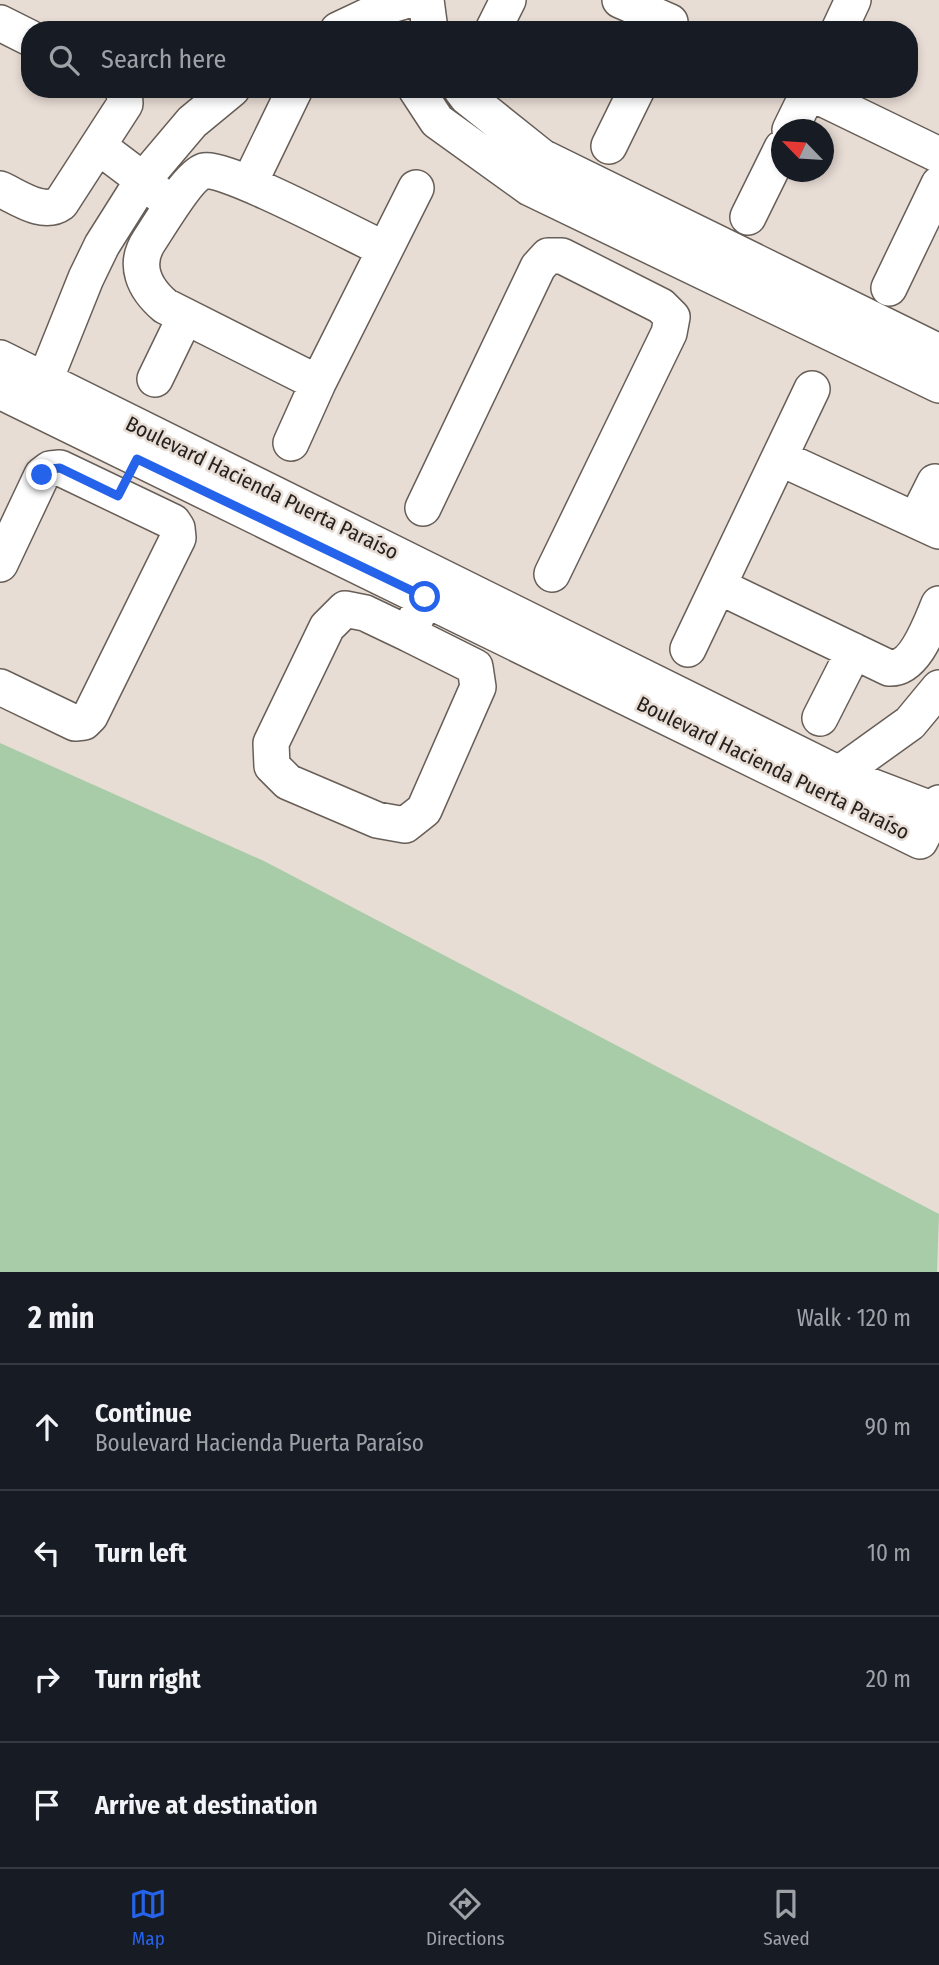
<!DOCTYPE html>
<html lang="en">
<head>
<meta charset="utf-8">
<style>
	:root { --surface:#171b24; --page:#20242c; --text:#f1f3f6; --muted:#9ea1a6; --line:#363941; --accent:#2563eb }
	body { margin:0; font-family:"Fira Sans Condensed",sans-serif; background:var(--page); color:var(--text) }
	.compass { position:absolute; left:771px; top:119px; width:63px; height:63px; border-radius:50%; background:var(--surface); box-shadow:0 4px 10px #0003; rotate:295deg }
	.stop { position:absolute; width:21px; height:21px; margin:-16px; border:5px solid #2563eb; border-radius:50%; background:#fff }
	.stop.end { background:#2563eb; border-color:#fff; box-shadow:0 2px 7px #0008 }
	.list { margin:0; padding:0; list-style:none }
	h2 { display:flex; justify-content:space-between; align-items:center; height:91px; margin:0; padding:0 28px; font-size:30px }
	h2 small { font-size:23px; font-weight:400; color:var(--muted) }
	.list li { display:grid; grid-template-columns:46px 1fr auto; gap:21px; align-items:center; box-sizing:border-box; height:126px; padding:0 28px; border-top:2px solid var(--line) }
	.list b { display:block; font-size:26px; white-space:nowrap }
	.list p { margin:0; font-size:23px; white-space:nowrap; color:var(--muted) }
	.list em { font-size:23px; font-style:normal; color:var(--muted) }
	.icon { flex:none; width:38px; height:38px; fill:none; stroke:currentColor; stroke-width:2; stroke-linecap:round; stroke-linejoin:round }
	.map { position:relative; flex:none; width:939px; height:1272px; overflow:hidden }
	.search { position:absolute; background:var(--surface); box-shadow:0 4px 10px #0003; left:21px; right:21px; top:21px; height:77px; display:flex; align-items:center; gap:18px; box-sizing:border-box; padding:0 24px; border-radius:28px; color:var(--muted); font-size:26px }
	.sheet { height:595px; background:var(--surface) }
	nav { display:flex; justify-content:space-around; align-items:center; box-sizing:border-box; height:98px; border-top:2px solid var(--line); background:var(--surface); font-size:19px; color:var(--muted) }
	nav a { display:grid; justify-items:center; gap:4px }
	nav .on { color:var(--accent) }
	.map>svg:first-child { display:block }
	.green { fill:#a9cca8 }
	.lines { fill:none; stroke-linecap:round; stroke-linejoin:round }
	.minor-casing { stroke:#675e57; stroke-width:38 }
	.minor { stroke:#fff; stroke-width:35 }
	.route { stroke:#2563eb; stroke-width:9 }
	.labels { text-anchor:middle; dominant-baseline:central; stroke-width:5; stroke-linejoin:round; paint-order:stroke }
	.street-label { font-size:21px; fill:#25211e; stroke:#e8ddd5 }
</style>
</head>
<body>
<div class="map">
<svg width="939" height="1272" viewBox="0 0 939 1272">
	<rect width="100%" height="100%" fill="#e8ddd5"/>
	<path class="green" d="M0,743L264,861L939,1214L937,1272H0Z"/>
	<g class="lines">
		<defs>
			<path id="minor" d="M426,0L430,30
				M620,0L670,22
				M0,23L30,38
				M338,30L391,5L408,0
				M493,30L508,0
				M839,30L853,0
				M416,89L437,121L530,188L939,385
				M461,89L467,97L542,157L939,352
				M809,92L939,155
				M790,130L810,89
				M609,146L637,89
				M249,184L294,91
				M0,189C18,197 43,216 61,203L125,104L124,89
				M160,195L143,180L192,122L232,89
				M748,217L782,148
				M889,288L939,184
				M0,358L839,774L939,812
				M155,379L185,317
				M318,383L416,188
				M0,391L920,841L939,803
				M37,400L86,278L102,245L143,180L98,146
				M291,443L318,383L165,306C144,288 133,265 149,241C159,226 188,176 204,171C223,165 358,237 384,249
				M780,458L939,531
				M423,508L538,267L548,256H562L661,306L672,317L669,333L552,574
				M916,520L935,482
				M0,564L42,475L50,469L60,468L173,522L177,528L178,538L90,716L84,722L75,723L0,687
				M718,586L889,668C915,670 930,625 939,604
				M409,634L475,667L478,687L424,810L405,825L377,820L288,782L272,766L271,743L327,627L345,609L365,613L409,634L434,577
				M688,649L812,389
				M820,718L854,651
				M839,774L910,723L939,688"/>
		</defs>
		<use href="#minor" class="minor-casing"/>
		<use href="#minor" class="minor"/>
	</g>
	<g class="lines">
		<path class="route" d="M42,475L50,469L60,468L118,496L137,459L425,597"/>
	</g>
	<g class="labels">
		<g class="street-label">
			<text transform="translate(262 488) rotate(26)">Boulevard Hacienda Puerta Paraíso</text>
			<text transform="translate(773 768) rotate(26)">Boulevard Hacienda Puerta Paraíso</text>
		</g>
	</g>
</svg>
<svg class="compass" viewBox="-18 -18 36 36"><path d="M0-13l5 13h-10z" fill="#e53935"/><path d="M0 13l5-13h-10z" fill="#9ea1a6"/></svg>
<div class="stop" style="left:425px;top:597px"></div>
<div class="stop end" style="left:42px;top:475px"></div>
<div class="search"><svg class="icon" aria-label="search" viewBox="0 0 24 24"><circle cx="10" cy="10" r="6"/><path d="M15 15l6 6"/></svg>Search here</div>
</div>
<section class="sheet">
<h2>2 min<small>Walk · 120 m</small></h2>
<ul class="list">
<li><svg class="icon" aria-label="ahead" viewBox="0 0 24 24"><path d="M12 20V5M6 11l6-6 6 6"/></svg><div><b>Continue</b><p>Boulevard Hacienda Puerta Paraíso</p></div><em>90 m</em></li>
<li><svg class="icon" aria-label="left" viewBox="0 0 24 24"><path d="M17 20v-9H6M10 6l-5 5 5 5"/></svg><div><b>Turn left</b></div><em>10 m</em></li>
<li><svg class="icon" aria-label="right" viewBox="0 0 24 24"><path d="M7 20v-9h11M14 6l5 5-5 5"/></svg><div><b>Turn right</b></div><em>20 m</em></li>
<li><svg class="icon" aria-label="arrive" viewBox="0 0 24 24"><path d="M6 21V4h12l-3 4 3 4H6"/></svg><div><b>Arrive at destination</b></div></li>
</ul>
</section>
<nav>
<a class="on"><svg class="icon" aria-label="map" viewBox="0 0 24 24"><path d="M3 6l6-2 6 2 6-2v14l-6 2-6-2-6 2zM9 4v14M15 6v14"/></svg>Map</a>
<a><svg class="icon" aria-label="directions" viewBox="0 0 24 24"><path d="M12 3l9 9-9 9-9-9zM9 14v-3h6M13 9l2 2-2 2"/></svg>Directions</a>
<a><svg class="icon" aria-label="saved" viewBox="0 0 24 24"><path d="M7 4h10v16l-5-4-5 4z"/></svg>Saved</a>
</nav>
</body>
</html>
